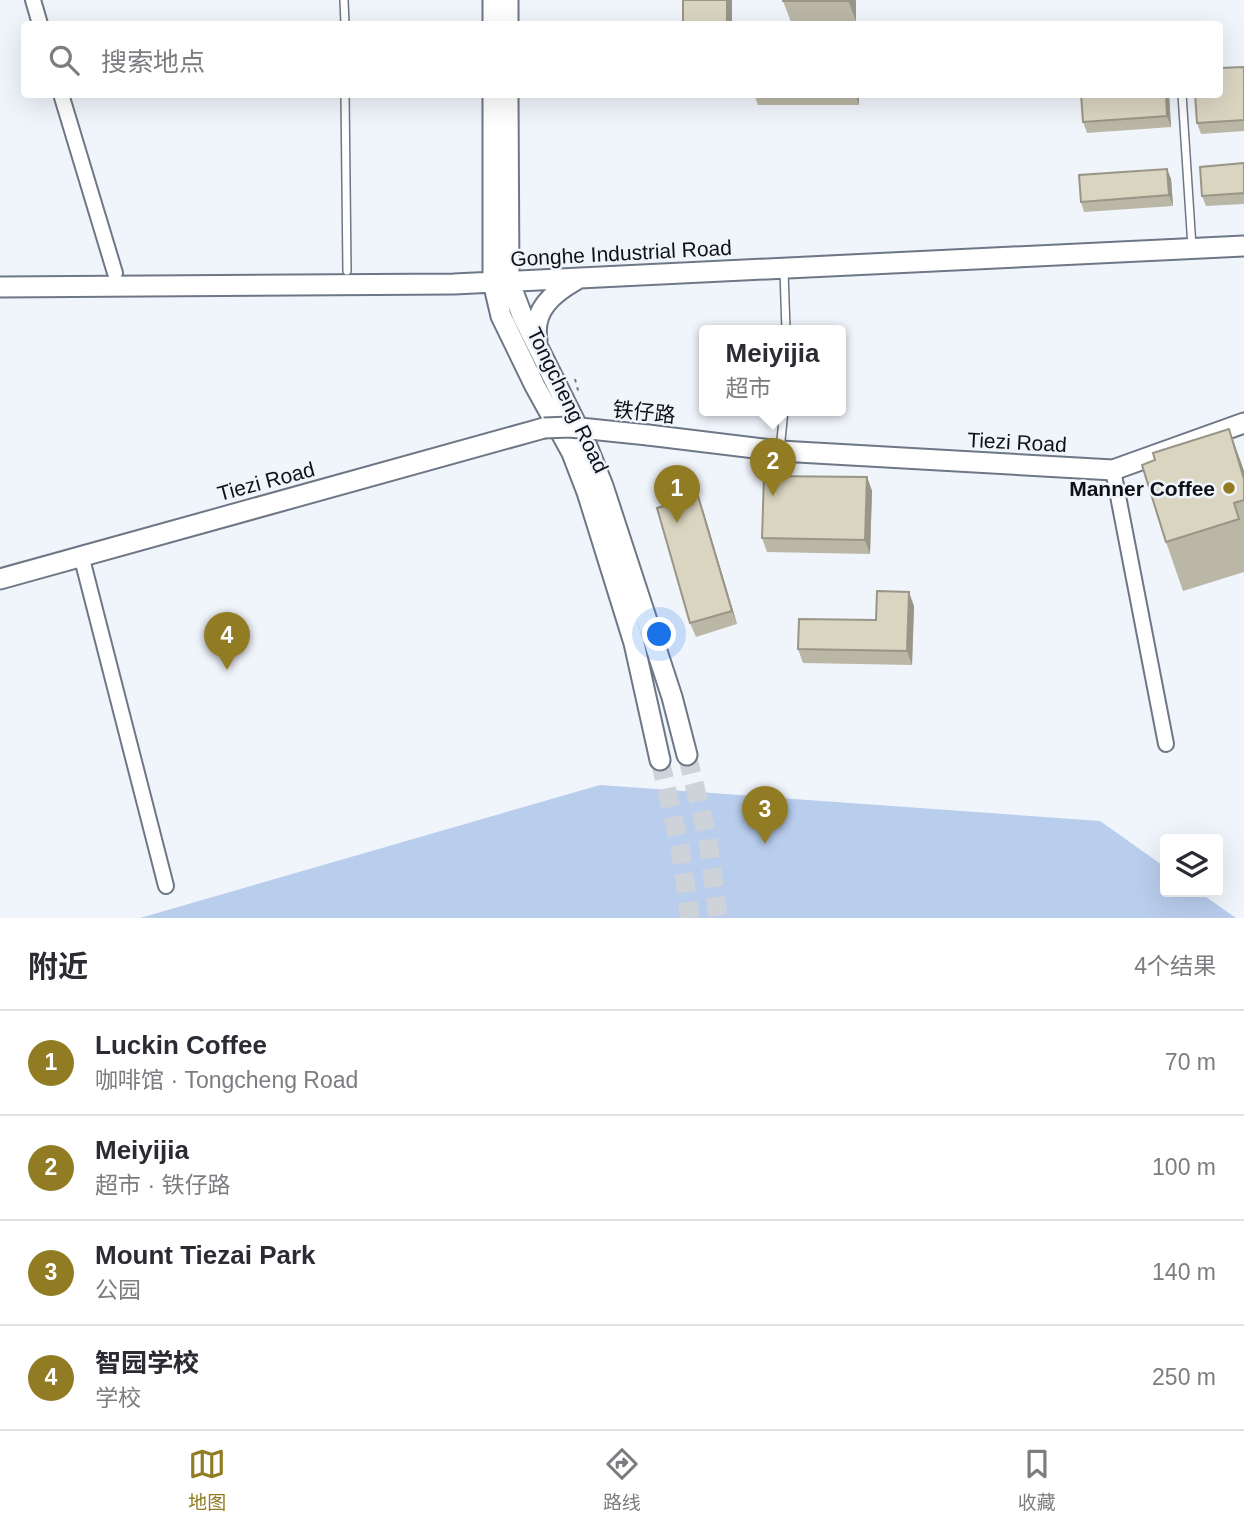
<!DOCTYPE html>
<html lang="zh">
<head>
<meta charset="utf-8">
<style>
	:root { --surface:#fff; --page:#f2f2f3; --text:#2b2b33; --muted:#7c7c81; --line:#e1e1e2; --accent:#917c23 }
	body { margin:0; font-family:Helvetica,"Noto Sans SC",sans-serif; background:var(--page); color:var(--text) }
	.controls { position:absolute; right:21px; bottom:21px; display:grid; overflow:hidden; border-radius:7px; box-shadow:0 7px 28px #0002 }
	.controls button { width:63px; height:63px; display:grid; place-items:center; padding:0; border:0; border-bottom:2px solid var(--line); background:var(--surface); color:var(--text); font:35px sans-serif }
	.you { position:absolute; left:660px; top:635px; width:24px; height:24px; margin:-18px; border:5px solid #fff; border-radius:50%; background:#1a73e8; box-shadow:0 0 0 10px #1a73e833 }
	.badge { display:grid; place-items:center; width:46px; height:46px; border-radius:50%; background:var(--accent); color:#fff; font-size:23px; font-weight:700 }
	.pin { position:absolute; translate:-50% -58px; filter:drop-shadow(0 2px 4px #0008) }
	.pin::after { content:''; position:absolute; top:37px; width:24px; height:21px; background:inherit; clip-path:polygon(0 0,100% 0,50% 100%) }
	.popup { position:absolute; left:699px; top:325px; width:147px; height:91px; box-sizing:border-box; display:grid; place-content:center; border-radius:7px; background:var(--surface); filter:drop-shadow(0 2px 5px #0005); font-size:23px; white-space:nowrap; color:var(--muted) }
	.popup b { font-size:26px; color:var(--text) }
	.popup::after { content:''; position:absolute; left:50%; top:100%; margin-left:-14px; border:14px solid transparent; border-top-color:var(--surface) }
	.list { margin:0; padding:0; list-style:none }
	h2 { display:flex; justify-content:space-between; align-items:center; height:91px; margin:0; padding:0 28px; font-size:30px }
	h2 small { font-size:23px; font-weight:400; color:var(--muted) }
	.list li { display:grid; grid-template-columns:46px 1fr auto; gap:21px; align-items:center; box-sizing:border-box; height:105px; padding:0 28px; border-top:2px solid var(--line) }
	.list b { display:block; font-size:26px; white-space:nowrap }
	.list p { margin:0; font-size:23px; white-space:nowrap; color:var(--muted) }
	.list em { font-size:23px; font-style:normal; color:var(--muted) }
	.icon { flex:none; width:38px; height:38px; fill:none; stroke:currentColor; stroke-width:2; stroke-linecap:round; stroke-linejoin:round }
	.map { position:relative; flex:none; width:1244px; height:918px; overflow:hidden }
	.search { position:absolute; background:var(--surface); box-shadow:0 7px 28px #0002; left:21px; right:21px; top:21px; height:77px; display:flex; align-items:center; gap:18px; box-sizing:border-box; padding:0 24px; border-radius:7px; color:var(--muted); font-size:26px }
	.sheet { height:511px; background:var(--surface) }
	nav { display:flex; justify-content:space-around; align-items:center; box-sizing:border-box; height:98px; border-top:2px solid var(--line); background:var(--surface); font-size:19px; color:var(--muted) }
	nav a { display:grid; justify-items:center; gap:4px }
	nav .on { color:var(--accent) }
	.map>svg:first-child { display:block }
	.green { fill:#b9cded }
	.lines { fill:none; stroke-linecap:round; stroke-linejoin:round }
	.secondary-tunnel { stroke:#ced2d9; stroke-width:19; stroke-dasharray:19 10; stroke-linecap:butt }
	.lane-casing { stroke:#6d7786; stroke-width:10 }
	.street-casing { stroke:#6d7786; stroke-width:18 }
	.secondary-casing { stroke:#6d7786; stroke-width:23 }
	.path { stroke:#777b81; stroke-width:2; stroke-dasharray:3.5 5; stroke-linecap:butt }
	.lane { stroke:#fff; stroke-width:7 }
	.street { stroke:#fff; stroke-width:14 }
	.secondary { stroke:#fff; stroke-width:19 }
	.secondary-bridge-casing { stroke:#6d7786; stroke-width:23; stroke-linecap:butt }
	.secondary-bridge { stroke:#fff; stroke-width:19 }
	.wall { fill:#bbb7a6 }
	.shaded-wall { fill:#999587 }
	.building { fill:#dad5c1; stroke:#999587; stroke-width:2 }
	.poi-dot { fill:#917c23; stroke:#f0f4fb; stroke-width:2.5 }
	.labels { text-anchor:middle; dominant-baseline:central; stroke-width:5; stroke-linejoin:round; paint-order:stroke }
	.street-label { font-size:21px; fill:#0e1218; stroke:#f0f4fb }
	.poi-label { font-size:21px; font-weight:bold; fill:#0e1218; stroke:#f0f4fb; text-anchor:end }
</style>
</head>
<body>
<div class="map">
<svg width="1244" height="918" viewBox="0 0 1244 918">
	<rect width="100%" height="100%" fill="#f0f4fb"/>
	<path class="green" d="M600,785L1100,821L1165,867V892H1199L1236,918H140Z"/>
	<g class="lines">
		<path class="secondary-tunnel" d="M687,755L708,839L718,918
			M660,760L680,847L690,918"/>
		<defs>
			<path id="lane" d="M344,0L345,24
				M345,94L347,271
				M1182,94L1192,247
				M784,271L786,330
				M780,450L784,410"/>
			<path id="street" d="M33,0L40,24
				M61,94L115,273
				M1113,470L1166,744
				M81,555L166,886"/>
			<path id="secondary" d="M493,0V24
				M508,0V24
				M493,94V282L501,316L535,386L572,453L587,492L634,643L660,760
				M508,94L509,281L522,315L587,446L603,486L672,697L687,755
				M0,287L454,284L1244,246
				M537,340C532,310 553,293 576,280
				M648,435L780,451L1113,470L1244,423
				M0,579L544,428"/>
		</defs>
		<use href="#lane" class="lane-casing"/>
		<use href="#street" class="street-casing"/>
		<use href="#secondary" class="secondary-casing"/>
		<path class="path" d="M575,379L579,394"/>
		<use href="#lane" class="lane"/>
		<use href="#street" class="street"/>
		<use href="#secondary" class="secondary"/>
		<defs>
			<path id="secondary-bridge" d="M544,428L570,427L648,435"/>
		</defs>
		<use href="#secondary-bridge" class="secondary-bridge-casing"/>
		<use href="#secondary-bridge" class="secondary-bridge"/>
	</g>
	<path class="wall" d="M856,0V21L791,22L783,1Z
		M1244,67V131L1201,134L1197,123Z
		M754,94H859V105H758Z
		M1169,94L1171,127L1087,133L1083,122Z
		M1244,163V204L1206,206L1202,196Z
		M1167,169L1171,179L1173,206L1084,212L1081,202Z
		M1229,429L1244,471V572L1183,591L1166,542Z
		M867,477L872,491L870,554L767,552L762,538Z
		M703,510L737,624L696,637L690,623Z
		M914,606L912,665L803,663L798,649Z"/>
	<path class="shaded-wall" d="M727,0H732V24H727Z
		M848,0H856V21Z
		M855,94H859V105Z
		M1166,94H1169L1171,127L1167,116Z
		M1167,169L1171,179L1173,206L1169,195Z
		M1229,429L1244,471V479Z
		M867,477L872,491L870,554L865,540Z
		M698,496L703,510L737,624L732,611Z
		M909,592L914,606L912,665L907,651Z"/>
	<path class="building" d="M683,0H727V24H590L683,23Z
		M783,0H848V1H783Z
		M1244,67V120L1197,123L1195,94H1220V68Z
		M1081,94H1166L1167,116L1083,122Z
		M1244,163V193L1202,196L1200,167Z
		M1167,169L1169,195L1081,202L1079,175Z
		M1229,429L1244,479V500L1234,503L1239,519L1166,542L1142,465L1155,460L1153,453Z
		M764,476L867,477L865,540L762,538Z
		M698,496L732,611L690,623L657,508Z
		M877,591L909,592L907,651L798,649L799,619L876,620Z"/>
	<circle class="poi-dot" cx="1229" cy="488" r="7"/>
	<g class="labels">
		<g class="street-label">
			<text transform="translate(621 253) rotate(-3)">Gonghe Industrial Road</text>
			<text transform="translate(568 400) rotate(64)">Tongcheng Road</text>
			<text transform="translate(644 412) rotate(6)">铁仔路</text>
			<text transform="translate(1017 442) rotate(3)">Tiezi Road</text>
			<text transform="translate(266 481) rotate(-15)">Tiezi Road</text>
		</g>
		<g class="poi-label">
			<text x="1215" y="488">Manner Coffee</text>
		</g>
	</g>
</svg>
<div class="controls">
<button><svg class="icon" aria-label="layers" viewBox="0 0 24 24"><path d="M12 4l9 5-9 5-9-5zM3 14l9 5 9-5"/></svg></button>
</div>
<div class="you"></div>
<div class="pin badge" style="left:677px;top:523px">1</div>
<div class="pin badge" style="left:773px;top:496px">2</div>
<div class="popup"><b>Meiyijia</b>超市</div>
<div class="pin badge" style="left:765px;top:844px">3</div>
<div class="pin badge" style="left:227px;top:670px">4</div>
<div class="search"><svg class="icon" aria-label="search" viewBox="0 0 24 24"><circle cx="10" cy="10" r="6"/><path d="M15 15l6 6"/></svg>搜索地点</div>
</div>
<section class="sheet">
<h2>附近<small>4个结果</small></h2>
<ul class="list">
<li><span class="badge">1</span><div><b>Luckin Coffee</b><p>咖啡馆 · Tongcheng Road</p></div><em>70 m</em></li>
<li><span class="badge">2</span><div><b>Meiyijia</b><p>超市 · 铁仔路</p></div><em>100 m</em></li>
<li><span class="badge">3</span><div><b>Mount Tiezai Park</b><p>公园</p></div><em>140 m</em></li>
<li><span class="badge">4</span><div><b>智园学校</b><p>学校</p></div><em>250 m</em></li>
</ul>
</section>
<nav>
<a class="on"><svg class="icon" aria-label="map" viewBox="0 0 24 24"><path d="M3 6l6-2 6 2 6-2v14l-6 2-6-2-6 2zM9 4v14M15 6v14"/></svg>地图</a>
<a><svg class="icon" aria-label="directions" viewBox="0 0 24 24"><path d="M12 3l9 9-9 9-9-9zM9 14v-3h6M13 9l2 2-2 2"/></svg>路线</a>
<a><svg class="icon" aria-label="saved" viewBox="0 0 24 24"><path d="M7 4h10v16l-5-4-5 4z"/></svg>收藏</a>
</nav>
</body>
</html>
